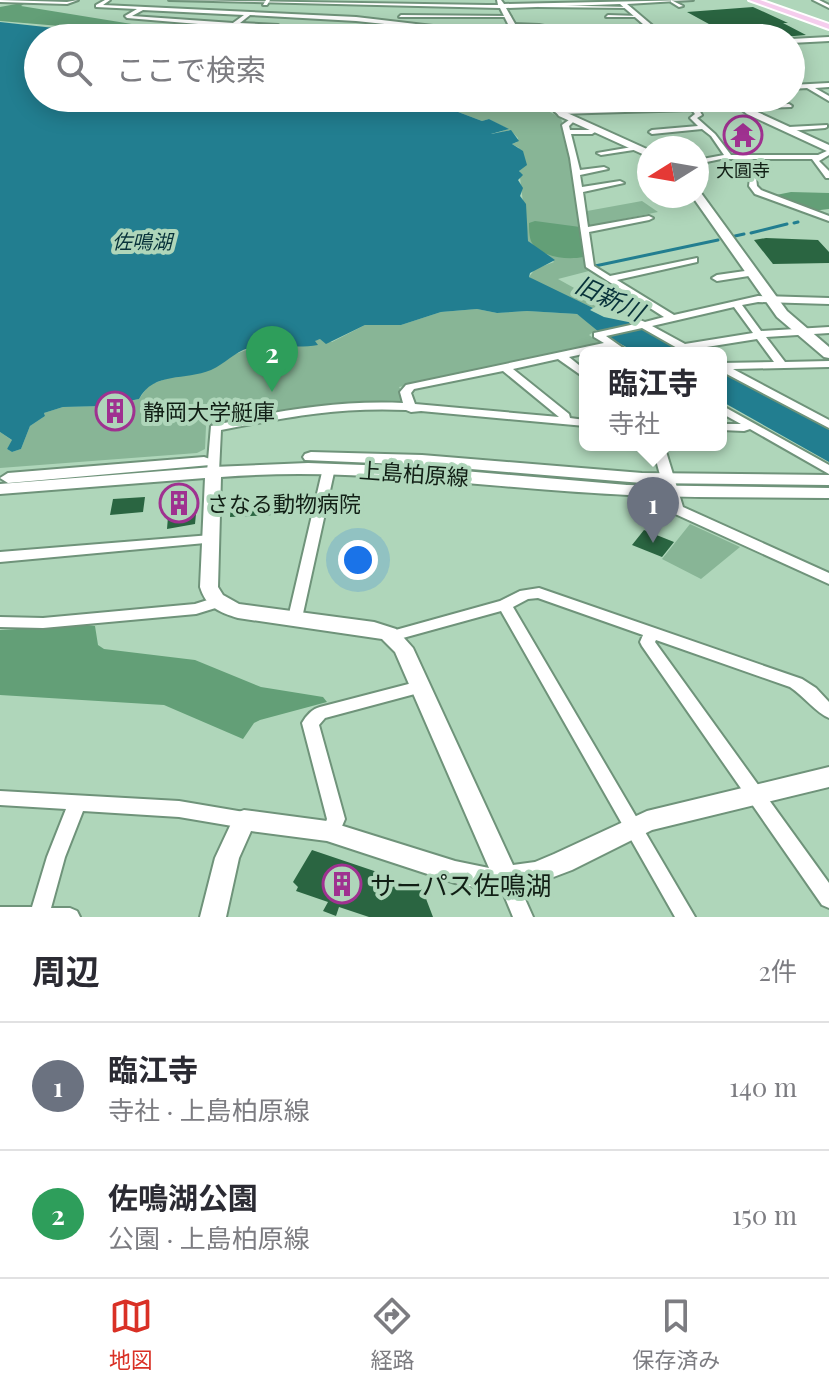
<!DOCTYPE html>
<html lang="ja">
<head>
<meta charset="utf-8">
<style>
	:root { --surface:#fff; --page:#f7f7f7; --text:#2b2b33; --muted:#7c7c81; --line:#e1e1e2; --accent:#d93025 }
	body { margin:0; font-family:"Playfair Display","Noto Sans JP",serif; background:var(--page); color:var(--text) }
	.compass { position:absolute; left:637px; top:136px; width:72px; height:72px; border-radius:50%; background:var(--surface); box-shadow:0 4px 20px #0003; rotate:259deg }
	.you { position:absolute; left:358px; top:560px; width:28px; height:28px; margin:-20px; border:6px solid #fff; border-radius:50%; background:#1a73e8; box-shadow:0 0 0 12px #1a73e833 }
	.badge { display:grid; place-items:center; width:52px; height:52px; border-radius:50%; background:var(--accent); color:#fff; font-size:26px; font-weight:700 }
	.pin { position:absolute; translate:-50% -66px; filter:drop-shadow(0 2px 4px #0008) }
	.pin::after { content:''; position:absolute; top:42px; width:28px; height:24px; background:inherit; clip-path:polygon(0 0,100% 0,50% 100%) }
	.popup { position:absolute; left:579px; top:347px; width:148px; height:104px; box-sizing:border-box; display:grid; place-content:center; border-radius:12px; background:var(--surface); filter:drop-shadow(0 2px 6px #0005); font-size:26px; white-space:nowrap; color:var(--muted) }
	.popup b { font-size:30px; color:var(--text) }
	.popup::after { content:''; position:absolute; left:50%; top:100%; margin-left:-16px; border:16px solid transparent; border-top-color:var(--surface) }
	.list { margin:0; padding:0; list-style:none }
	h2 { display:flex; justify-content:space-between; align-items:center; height:104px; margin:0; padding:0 32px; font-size:34px }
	h2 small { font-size:26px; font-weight:400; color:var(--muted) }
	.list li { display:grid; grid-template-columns:52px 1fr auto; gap:24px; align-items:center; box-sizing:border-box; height:128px; padding:0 32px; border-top:2px solid var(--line) }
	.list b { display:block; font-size:30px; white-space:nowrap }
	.list p { margin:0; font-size:26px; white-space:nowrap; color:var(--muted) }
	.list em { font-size:26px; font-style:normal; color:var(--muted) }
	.icon { flex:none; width:44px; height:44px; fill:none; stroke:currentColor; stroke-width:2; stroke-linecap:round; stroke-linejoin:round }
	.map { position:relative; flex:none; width:829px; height:917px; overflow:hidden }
	.search { position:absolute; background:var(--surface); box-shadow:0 4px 20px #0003; left:24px; right:24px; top:24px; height:88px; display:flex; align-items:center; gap:20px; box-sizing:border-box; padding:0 28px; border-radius:44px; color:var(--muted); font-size:30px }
	.sheet { height:360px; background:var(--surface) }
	nav { display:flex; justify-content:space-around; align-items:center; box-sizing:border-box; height:112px; border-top:2px solid var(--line); background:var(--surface); font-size:22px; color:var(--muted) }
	nav a { display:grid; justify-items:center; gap:4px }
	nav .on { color:var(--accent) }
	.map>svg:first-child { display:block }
	.green { fill:#88b596 }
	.forest { fill:#639f77 }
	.water { fill:#227e90 }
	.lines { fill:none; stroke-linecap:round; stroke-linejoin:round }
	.stream { stroke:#227e90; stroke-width:3 }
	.building { fill:#2a6541 }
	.street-casing { stroke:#6f937a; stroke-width:4 }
	.secondary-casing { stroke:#6f937a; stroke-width:4 }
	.primary-casing { stroke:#fff; stroke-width:4 }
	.street { fill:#fff; fill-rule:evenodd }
	.secondary { fill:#fff; fill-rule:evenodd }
	.primary { fill:#f5cded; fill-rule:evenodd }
	.labels { text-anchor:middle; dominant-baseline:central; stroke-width:8; stroke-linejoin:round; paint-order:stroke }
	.far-poi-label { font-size:18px; fill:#111f15; stroke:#afd6ba }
	.far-water-label { font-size:20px; font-style:italic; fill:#08323a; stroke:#afd6ba }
	.poi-label { font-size:22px; fill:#111f15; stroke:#afd6ba; text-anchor:start }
	.street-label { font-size:22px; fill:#111f15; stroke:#afd6ba }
	.water-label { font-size:24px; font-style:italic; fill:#08323a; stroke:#afd6ba }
	.near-poi-label { font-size:26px; fill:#111f15; stroke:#afd6ba; text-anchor:start }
</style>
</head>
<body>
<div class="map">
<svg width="829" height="917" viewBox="0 0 829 917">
	<rect width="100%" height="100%" fill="#afd6ba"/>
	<path class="green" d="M421,98H517L544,105L548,111L561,118L571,158L589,271L558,279L603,304L593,308L543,286L529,277L535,269L554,262L528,241C525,208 518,181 519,148L512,144L517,142L518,138L510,130L491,135L508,129L489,119L482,121Z
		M642,201L658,212L589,226L587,211Z
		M477,309L497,313L527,311L577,314L598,329L589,335L603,345L399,387L408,401L403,405H316L206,426L205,449L197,453L0,468V432L13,441L7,449L12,452L21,449L30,426L45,416L44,413L63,407L104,406L139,399L149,385L252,348H289L320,339L332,342L365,325H401L441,312Z
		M690,524L740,547L701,579L662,559Z"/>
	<path class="forest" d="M27,2L21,6L144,26L269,37L204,38L0,21V7Z
		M791,192L829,193V209L812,211L776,195Z
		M535,221L580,227L583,257C568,260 543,258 532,243C529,238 529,228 529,223Z
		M87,625L95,626L98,645L104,649L195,660L261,687L323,697L327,702L260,720L254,723L243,739L164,705L0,695V630Z"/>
	<path class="water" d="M0,22L145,38H38V98H421L482,121L489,119L509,129L491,134L511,130L519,141L512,144L523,151L527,165L519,171L523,175L518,180L523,188L520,196L526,204L528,241L555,260L530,273L529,277L593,308L590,310L604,317L633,323L688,353H637L599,332L577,314L527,311L497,313L477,309L441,312L401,325H365L326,344L320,339L315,341L318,345C295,349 271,343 249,348C234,352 225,364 211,370C185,381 154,371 139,399L104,406L63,407L44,413L45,416L30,426L21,449L12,452L7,449L12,440L0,432Z
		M721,371L829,428V462L721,401Z"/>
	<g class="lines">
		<path class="stream" d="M794,223L798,222
			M751,233L787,224
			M735,236L744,234
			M595,266L718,240"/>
	</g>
	<path class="building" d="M753,7L788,23H783L806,35L771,38L764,34L729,35L687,12Z
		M766,238L818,240L829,252V263L773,264L754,240Z
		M189,491L187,514H196L195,524L167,529L170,492Z
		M145,497L143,512L110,515L113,499Z
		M274,500L273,515L230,517L231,503Z
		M644,530L674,542L662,557L632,545Z
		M312,850L392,877L386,889L409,882L410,886L420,883L433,917H369L339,907L336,916L323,911L328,902L296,891L298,887L293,882Z"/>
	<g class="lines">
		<defs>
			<path id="street" d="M0,0L67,2L78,0L67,4L0,2Z
				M105,0H110L103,5L356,17L535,38H517L428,28L416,38L298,32L296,29L413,35L423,28L356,21L250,15L240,23L278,25L234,27L127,18L125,16L137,9L96,7V5ZM143,10L244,15L233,23L132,16Z
				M266,0H270L267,5H263Z
				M671,0L683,6L679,7L671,2Z
				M813,0H819L829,5V8Z
				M540,5L629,7L631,8L538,7Z
				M401,15L509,16L511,17H399Z
				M608,15L639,16L641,17H606Z
				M514,24L539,25L582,33L587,38L539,29L512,27Z
				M695,27H699L717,38H710L695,29Z
				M829,37V41L791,43V39Z
				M829,83V87L815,88L829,96V101L807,88L791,89V85Z
				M789,104L792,106L791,107L699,110L702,115L697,118L715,134L731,155H818L829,150V155L819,161L829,171V178H826L812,159H721L697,164V160L724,155L711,136L702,129L652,134L649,132L652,130L698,126L690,118L695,114L692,110L558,114L555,112L558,110Z
				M573,117L576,119L569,126L570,130H592L595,132L592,134H571L580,170L604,167L608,169L580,175L582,187L620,181L624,183L583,192L588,227L649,216L653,218L649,220L589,232L594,266L610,276L697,258V262L617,280L674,315L758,296L829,298V304L758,302L742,305L761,331L829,327V333L766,337L785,362L829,361V367L733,369L829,420V428L721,371V363L774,362L757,339L694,349L699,353H686L642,328L606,336L630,353H618L611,348L569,357L585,370V378L558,359L513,369L569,414L570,418L585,420V426L421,411L411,412L406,410C338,407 287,417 221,430L219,472L217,475H209L207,472L211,426C275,411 337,400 403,403L400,392L406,385L604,343L594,337V333L635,324L640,320L645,322L664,317L586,267L570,158L562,125ZM734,307L753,333L685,344L652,326ZM503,371L559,417L415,404L411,393L414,389Z
				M827,125V127L825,128L789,131L786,129L789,127Z
				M638,146L640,147V149L601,155L597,153Z
				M750,178H756L757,186L761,190L829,216V221L755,194L749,186Z
				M752,270L755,271V275L717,281L712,278L717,275Z
				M721,405L829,465V474L750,429L744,431L721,430V424H741L721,413Z
				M652,445H664L683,507L829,573V584L673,513L668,505Z
				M329,464L335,468L302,618L300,622L295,623L290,622L288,618L323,468Z
				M211,535L218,539L216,542L0,562V552Z
				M539,588L802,679L816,688L829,702V718C816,713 804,696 790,687L656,640L655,642L829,883V908L822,905L642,646L640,642L643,635L538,598L528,599L513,607L695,917H675L501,611L392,641L387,640L385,636L387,632L392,631L500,601L520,591Z
				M217,597L222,598L224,602L222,606L196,614L43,628L0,627V617L43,618L195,604Z
				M420,681L426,683L428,687L426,691L325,718L319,725L345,819L337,838L331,840L325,838L322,832L327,819L302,723C306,716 312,709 320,707Z
				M0,791L179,801L244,812L250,815L253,820L250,825L244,828L179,817L83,811L65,857L51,908H70L77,911L80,917H0V907H32L47,857L66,809L0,805Z
				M506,869L513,872L533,917H513L497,878L499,872Z"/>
			<path id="secondary" d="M169,0L487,5H498L497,0H501L504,4L693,0L627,4L667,38H659L620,4L506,8L523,38H515L500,8Z
				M545,98H553L565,112L649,150V157L559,116Z
				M727,98H736L753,110L829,145V152L747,114Z
				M697,192L701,193L787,311L829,347V358L824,357L777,317L692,196H697Z
				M311,452L422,455L642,473L829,475V485L642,483L422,465L305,460L303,457L305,454Z
				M204,457L210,459L212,462L210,465L8,483L0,478L8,473Z
				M308,463L418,467L627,485L829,488V498C762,497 695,498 628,495C490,489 360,466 221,477L218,587L223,595L239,604L374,622L396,629L413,648L513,865L535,862L554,854L647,811L829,767V787L652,830L572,870L535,884L506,889L489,890L455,883L327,841L251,831L239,858L226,917H200L215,858L236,813L244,810L327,821L455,861L489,868L395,652L382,639L238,618C219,612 206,607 200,587L205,478L0,494V484L213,467Z"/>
			<path id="primary" d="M749,0H760L829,24V29Z"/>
		</defs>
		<use href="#street" class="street-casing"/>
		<use href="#secondary" class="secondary-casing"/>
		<use href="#primary" class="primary-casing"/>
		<use href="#street" class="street"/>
		<use href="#secondary" class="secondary"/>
		<use href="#primary" class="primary"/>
	</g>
	<defs>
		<symbol id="temple-ring" viewBox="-11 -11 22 22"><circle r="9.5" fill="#afd6ba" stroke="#9f3190" stroke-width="1.5"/><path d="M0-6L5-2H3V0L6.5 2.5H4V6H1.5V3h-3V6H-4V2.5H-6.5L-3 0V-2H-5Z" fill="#9f3190"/></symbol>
		<symbol id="building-ring" viewBox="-11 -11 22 22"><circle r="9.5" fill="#afd6ba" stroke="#9f3190" stroke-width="1.5"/><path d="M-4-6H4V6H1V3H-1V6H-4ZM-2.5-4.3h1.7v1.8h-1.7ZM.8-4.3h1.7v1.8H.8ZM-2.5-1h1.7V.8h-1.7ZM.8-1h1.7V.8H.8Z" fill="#9f3190"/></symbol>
	</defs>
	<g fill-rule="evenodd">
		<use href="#temple-ring" x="721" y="113" width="44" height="44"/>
		<use href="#building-ring" x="93" y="389" width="44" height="44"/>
		<use href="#building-ring" x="157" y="481" width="44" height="44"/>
		<use href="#building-ring" x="320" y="862" width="44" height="44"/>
	</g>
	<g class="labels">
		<g class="far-poi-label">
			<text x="743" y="170">大圓寺</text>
		</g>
		<g class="far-water-label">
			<text x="142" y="240">佐鳴湖</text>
		</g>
		<g class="poi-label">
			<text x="143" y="411">静岡大学艇庫</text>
			<text x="207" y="503">さなる動物病院</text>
		</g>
		<g class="street-label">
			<text transform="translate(414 473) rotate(4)">上島柏原線</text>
		</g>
		<g class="water-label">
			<text transform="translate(610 297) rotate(25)">旧新川</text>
		</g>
		<g class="near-poi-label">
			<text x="370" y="884">サーパス佐鳴湖</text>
		</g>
	</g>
</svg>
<svg class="compass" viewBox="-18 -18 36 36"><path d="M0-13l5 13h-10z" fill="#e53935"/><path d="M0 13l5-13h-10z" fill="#7c7c81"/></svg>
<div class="you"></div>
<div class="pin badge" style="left:653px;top:543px;background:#6b7280">1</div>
<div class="popup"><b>臨江寺</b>寺社</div>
<div class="pin badge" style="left:272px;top:392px;background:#2e9e5b">2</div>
<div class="search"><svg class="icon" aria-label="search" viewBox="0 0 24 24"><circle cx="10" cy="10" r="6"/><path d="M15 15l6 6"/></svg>ここで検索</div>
</div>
<section class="sheet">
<h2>周辺<small>2件</small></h2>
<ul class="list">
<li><span class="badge" style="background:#6b7280">1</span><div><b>臨江寺</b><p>寺社 · 上島柏原線</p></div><em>140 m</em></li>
<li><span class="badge" style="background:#2e9e5b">2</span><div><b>佐鳴湖公園</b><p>公園 · 上島柏原線</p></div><em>150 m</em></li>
</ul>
</section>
<nav>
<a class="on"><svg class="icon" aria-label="map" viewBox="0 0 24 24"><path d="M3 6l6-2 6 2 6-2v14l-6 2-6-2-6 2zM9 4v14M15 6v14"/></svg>地図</a>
<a><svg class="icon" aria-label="directions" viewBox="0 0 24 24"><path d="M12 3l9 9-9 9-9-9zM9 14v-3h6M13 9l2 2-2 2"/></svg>経路</a>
<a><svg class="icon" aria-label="saved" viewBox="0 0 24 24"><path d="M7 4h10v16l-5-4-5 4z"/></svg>保存済み</a>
</nav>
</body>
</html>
